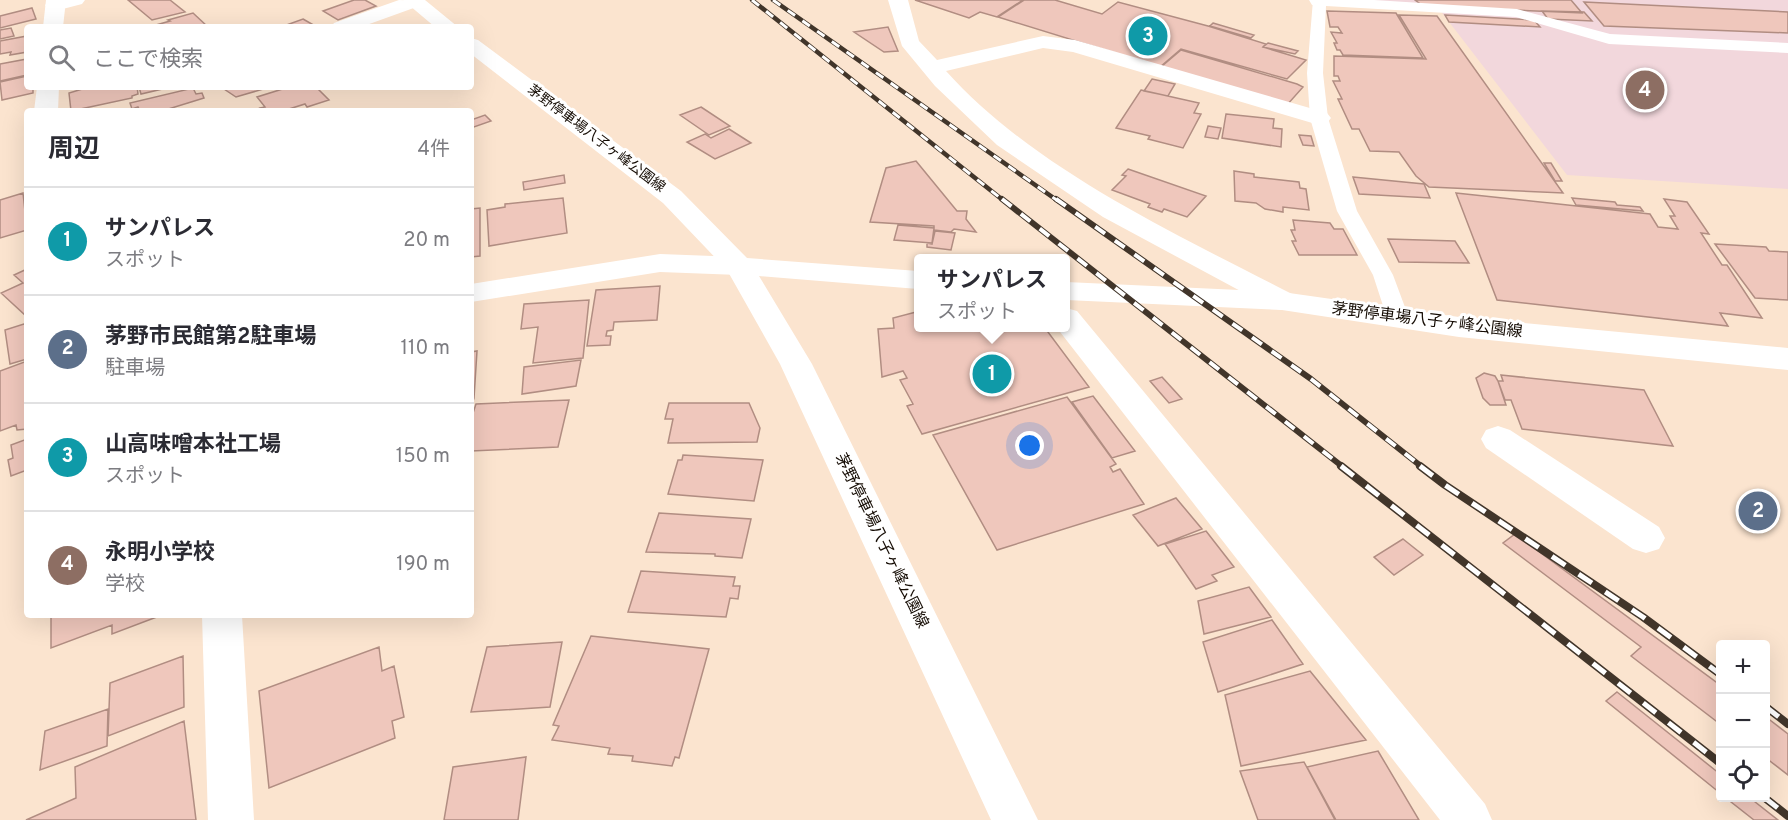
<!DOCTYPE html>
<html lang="ja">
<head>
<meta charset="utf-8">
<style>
	:root { --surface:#fff; --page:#f7f7f7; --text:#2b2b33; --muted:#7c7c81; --line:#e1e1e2; --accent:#1a73e8 }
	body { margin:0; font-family:Overpass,"Noto Sans JP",sans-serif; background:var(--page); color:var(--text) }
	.controls { position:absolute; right:18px; bottom:18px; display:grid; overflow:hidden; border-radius:6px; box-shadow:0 6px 24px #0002 }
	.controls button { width:54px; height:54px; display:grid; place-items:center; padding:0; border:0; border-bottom:2px solid var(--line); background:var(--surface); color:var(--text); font:30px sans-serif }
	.you { position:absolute; left:1030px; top:446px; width:21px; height:21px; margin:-15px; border:4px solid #fff; border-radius:50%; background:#1a73e8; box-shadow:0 0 0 9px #1a73e833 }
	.badge { display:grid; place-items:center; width:39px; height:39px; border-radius:50%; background:var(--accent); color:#fff; font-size:20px; font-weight:700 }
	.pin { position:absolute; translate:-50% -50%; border:3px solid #fff; box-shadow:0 2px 6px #0006 }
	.popup { position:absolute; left:914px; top:254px; width:156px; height:78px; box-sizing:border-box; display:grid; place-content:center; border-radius:6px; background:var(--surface); filter:drop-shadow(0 2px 4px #0005); font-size:20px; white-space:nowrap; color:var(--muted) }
	.popup b { font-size:22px; color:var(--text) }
	.popup::after { content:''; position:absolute; left:50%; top:100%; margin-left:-12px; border:12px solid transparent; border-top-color:var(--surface) }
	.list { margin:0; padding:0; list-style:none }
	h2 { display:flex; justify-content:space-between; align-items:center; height:78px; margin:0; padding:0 24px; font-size:26px }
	h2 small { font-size:20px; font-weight:400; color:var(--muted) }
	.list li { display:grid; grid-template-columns:39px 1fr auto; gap:18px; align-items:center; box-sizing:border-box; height:108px; padding:0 24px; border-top:2px solid var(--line) }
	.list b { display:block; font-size:22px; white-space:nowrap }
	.list p { margin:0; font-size:20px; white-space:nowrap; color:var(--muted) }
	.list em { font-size:20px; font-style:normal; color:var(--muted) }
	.icon { flex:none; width:33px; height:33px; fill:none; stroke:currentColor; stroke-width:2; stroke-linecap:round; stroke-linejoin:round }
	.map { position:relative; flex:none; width:1788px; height:820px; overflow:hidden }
	.search { position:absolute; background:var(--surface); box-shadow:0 6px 24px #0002; left:24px; top:24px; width:450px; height:66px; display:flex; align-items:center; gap:15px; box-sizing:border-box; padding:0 21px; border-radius:6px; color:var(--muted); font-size:22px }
	.panel { position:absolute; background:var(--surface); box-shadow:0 6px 24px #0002; left:24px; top:108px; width:450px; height:510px; border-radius:6px }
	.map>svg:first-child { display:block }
	.education { fill:#f2d7dc }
	.building { fill:#efc7bc; stroke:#b18d82; stroke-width:1.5 }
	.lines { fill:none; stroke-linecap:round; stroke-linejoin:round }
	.service { fill:#fff; fill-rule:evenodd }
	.pedestrian { fill:#fff; fill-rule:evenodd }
	.minor { fill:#fff; fill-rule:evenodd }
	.tertiary { fill:#fff; fill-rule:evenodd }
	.secondary { fill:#fff; fill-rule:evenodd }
	.rail-far2-casing { stroke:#41352a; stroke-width:4.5 }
	.rail-far1-casing { stroke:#41352a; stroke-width:6 }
	.rail-casing { stroke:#41352a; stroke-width:8 }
	.rail-far2 { stroke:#fff; stroke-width:3; stroke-dasharray:9; stroke-linecap:butt }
	.rail-far1 { stroke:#fff; stroke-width:4; stroke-dasharray:12; stroke-linecap:butt }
	.rail { stroke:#fff; stroke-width:5; stroke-dasharray:16; stroke-linecap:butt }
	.labels { text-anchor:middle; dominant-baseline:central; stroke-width:6; stroke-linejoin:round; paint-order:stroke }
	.far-street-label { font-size:14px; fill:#150c04; stroke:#fff }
	.street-label { font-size:16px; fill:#150c04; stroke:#fff }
</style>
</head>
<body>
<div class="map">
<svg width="1788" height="820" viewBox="0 0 1788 820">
	<rect width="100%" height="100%" fill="#fbe4cf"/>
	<path class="education" d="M1363,0H1788V189L1567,175L1436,5Z"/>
	<path class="building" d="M128,0H170L185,12L152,20Z
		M354,0H365L376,6L338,20L323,11Z
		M915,0H1023L997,17L980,12L969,18Z
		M1024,0H1055L1102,14L1118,2L1208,26L1266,44L1263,47L1306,60L1287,79L1181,49L1160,67L998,17Z
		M1415,0H1571L1582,13L1423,6Z
		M1584,2L1788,12V33L1604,26Z
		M32,8L36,19L0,28V16Z
		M1327,11L1396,13L1423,58L1343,55L1340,50H1337L1334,43H1337L1331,32L1342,33L1338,27H1330Z
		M1542,11L1584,12L1592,21L1548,19Z
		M193,13L208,27H149L170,21L168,20Z
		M1399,15L1437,16L1563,193L1429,187L1416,176L1399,152L1370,151L1359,129H1352L1338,99H1342L1333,81H1340L1338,76H1334V56L1426,59Z
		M1445,15L1534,20L1540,27L1449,22Z
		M303,19L317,27H281Z
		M1213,23L1254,35L1251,38L1210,26Z
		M888,27L898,51L884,52L854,32Z
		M11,28L14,36L0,39V30Z
		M27,36V52L10,55L11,52L0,54V41Z
		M1268,43L1298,51L1295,54L1263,47Z
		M1181,50L1297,84L1303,87L1287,105L1161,67Z
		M27,59V75L0,81V64Z
		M27,76V87H33V93L2,100L0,82Z
		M1152,79L1175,84L1168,96L1144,91Z
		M89,87H137L138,94L132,96V98L71,111L69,93Z
		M139,87H171L141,94Z
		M221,87H270L236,97Z
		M289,87H316L329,100L307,107L305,104L289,109L290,111H263L260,108L265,107L257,97Z
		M193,88L196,94L202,93L204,98L162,111H140L138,107L132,109L130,103Z
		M1141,90L1199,103L1194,113L1201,114L1183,148L1148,139L1150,136L1116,128Z
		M701,107L730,126L709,135L680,115Z
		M1226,114L1274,119L1273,128L1282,129L1281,147L1222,138Z
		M485,115L491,121L474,127L471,124V120Z
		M1208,126L1221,128L1218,139L1205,137Z
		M729,129L751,143L715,159L687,142L705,134L711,138Z
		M1299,135L1311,136L1314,146L1303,145Z
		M916,161L957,211H967L966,219L976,232L954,229L951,232L934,230V226L870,222L886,168Z
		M1544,163H1551L1562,181H1555Z
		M1128,169L1206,196L1187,217L1164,209L1162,212L1148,207L1150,204L1112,190L1126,176L1122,175Z
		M1234,171L1254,174V177L1299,182L1300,188L1306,189L1309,210L1283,207V212L1265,209L1256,203L1235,201Z
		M564,175L565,183L524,190L523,182Z
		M1353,177L1424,184L1430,198L1359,194Z
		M23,193L27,230L0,238V200Z
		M1456,193L1650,214L1658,227L1678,229L1670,216H1675L1664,199L1687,202L1709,234L1701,233L1722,265H1727L1762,318L1720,313L1728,326L1497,300Z
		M563,198L567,233L489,246L487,210L505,207V204Z
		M1572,198L1615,202L1617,205L1640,207L1643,211L1576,205Z
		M480,208V256L471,257V209Z
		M1293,220L1330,223L1334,229H1343L1357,255H1299L1292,241H1296L1291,230H1295Z
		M898,225L934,228L932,243L894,240Z
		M935,231L955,233L951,250L927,247V243L932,244Z
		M1388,239L1455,241L1469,263L1399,262Z
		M1715,244L1766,247L1769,251L1788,252V300L1755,298Z
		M27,269V314L25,315L1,293L23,283L14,275Z
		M660,286L657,320L614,322L613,330L607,331L606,336H611L610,345L587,346L596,290Z
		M589,300L583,358L533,363L538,327L521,329L524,304Z
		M916,312H918V328H1045L1089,387L922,434L907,406L913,404L900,380L907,378L903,371L882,377L878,329L894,328L893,318Z
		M27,323V359L10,364L5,330Z
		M477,351L474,398L471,407V352Z
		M581,360L576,386L522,394L524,367Z
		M27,361V429L17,430L16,425L0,431V371Z
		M1484,373L1495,376L1498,381L1506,405H1490L1483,398L1476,378Z
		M1501,375L1644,390L1673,446L1522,429L1511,400H1505L1498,381H1503Z
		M1162,377L1182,399L1169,403L1150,381Z
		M1093,396L1135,451L1112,458L1072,402Z
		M1067,397L1116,464L1110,467L1113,472L1120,469L1144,504L997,550L933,435Z
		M569,400L558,447L471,451V419L476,404Z
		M669,403H749L760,428L757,442L668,443L673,419H665Z
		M27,439V470L11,476L8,460L13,458L11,445Z
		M683,455L763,460L754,501L668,494L678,460H682Z
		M1176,498L1202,529L1158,546L1133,515Z
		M659,513L751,519L742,558L715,556V554L646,552Z
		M1206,531L1234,567L1212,575L1217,581L1196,589L1165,544Z
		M1515,534L1720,685V724L1631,656L1641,647L1503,543Z
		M1403,539L1423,555L1394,575L1374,557Z
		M641,571L735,577L733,586H740L738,599L730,598L726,617L628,612Z
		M1249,587L1271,617L1204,634L1198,601Z
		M51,615H162L112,634V625L51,648Z
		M1272,620L1303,664L1218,692L1203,642Z
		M591,636L709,649L679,758L675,757L672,766L632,761L633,756L608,754L610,748L552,740L559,726L553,725Z
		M562,642L550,707L471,712L487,647Z
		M379,647L382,671L394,666L404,717L392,721L395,738L269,788L259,691Z
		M183,656L184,707L108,736L110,683Z
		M1310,671L1366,740L1241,766L1225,695Z
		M1617,692L1720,774V793L1606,701Z
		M108,709L107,746L40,770L45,731Z
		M1766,717L1788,734V775L1766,758Z
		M184,721L196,820H26L76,798L75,767Z
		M1378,751L1419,820H1336L1307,767Z
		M526,757L518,820H444L453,767Z
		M1304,762L1335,820H1258L1240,771Z
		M1726,798H1750L1778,820H1754Z"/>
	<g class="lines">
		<path class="service" d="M1313,0H1374L1517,9L1610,34L1788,43V53L1609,44L1516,17L1326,6L1323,73L1328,118L1357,211L1393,275L1409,318L1406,323L1398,325L1390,323L1387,318L1373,275L1337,211L1310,118L1307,73Z"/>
		<path class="pedestrian" d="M1498,426L1510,430L1659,527L1665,538L1659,549L1646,553L1633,549L1486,448L1481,439L1486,430Z"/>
		<path class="minor" d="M85,0L82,4L55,11L48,9L45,5L51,0Z
			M399,0L425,1L422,5L361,27H331L334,23Z
			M888,0H908L919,41L937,60L1043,36L1075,40L1327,113L1331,118L1327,123L1319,125L1073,52L1043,48L946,71C1035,170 1176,234 1292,294L1297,301L1292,308L1282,310L1272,308L1103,217L997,145L935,86L902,46Z
			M1309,0H1329L1326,5H1312Z
			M1066,308L1077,311L1485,804L1492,820H1440L1057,328H1066Z"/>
		<path class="tertiary" d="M46,0H66L63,27H43Z
			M37,87H59L58,111H34Z
			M660,254L739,257L749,260L753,266L749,272L739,275L660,272L471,302V284Z
			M202,615H242L254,820H208Z"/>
		<path class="secondary" d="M403,0H425L458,27H435Z
			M471,38L478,40L681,191L747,258L918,271V289L759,276L812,364L1038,820H991L780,364L727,270L663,203L471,54Z
			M1066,282L1282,292L1459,317L1788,348V370L1459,337L1282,310L1066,300Z"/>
		<defs>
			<path id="rail-far2" d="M752,0L1004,201
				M773,0L1058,201"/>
			<path id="rail-far1" d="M1002,199L1343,467
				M1056,199L1311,379L1422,467"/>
			<path id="rail" d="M1341,466L1720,763
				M1420,466L1445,485L1643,617L1720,674
				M1766,707L1788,724
				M1765,798L1788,816"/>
		</defs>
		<use href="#rail-far2" class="rail-far2-casing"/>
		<use href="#rail-far1" class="rail-far1-casing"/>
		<use href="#rail" class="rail-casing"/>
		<use href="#rail-far2" class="rail-far2"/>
		<use href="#rail-far1" class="rail-far1"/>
		<use href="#rail" class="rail"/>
	</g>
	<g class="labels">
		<g class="far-street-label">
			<text transform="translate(596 139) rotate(37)">茅野停車場八子ヶ峰公園線</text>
		</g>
		<g class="street-label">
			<text transform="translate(1427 321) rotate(7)">茅野停車場八子ヶ峰公園線</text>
			<text transform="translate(881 541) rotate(64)">茅野停車場八子ヶ峰公園線</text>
		</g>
	</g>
</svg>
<div class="controls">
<button>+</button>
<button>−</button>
<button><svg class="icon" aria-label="locate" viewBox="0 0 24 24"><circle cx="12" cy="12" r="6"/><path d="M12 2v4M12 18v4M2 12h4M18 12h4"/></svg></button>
</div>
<div class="you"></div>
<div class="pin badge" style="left:992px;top:374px;background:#0f9aa8">1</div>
<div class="popup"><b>サンパレス</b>スポット</div>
<div class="pin badge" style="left:1758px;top:511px;background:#5c6f8a">2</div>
<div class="pin badge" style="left:1148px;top:36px;background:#0f9aa8">3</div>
<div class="pin badge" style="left:1645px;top:90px;background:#8d6e63">4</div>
<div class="search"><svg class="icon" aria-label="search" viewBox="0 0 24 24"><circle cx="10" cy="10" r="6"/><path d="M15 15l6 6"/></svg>ここで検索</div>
<section class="panel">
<h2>周辺<small>4件</small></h2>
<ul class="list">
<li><span class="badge" style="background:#0f9aa8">1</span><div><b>サンパレス</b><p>スポット</p></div><em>20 m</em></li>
<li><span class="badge" style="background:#5c6f8a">2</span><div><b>茅野市民館第2駐車場</b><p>駐車場</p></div><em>110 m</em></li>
<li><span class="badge" style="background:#0f9aa8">3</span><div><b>山高味噌本社工場</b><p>スポット</p></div><em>150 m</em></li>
<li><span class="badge" style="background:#8d6e63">4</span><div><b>永明小学校</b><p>学校</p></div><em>190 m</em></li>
</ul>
</section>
</div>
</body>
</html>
